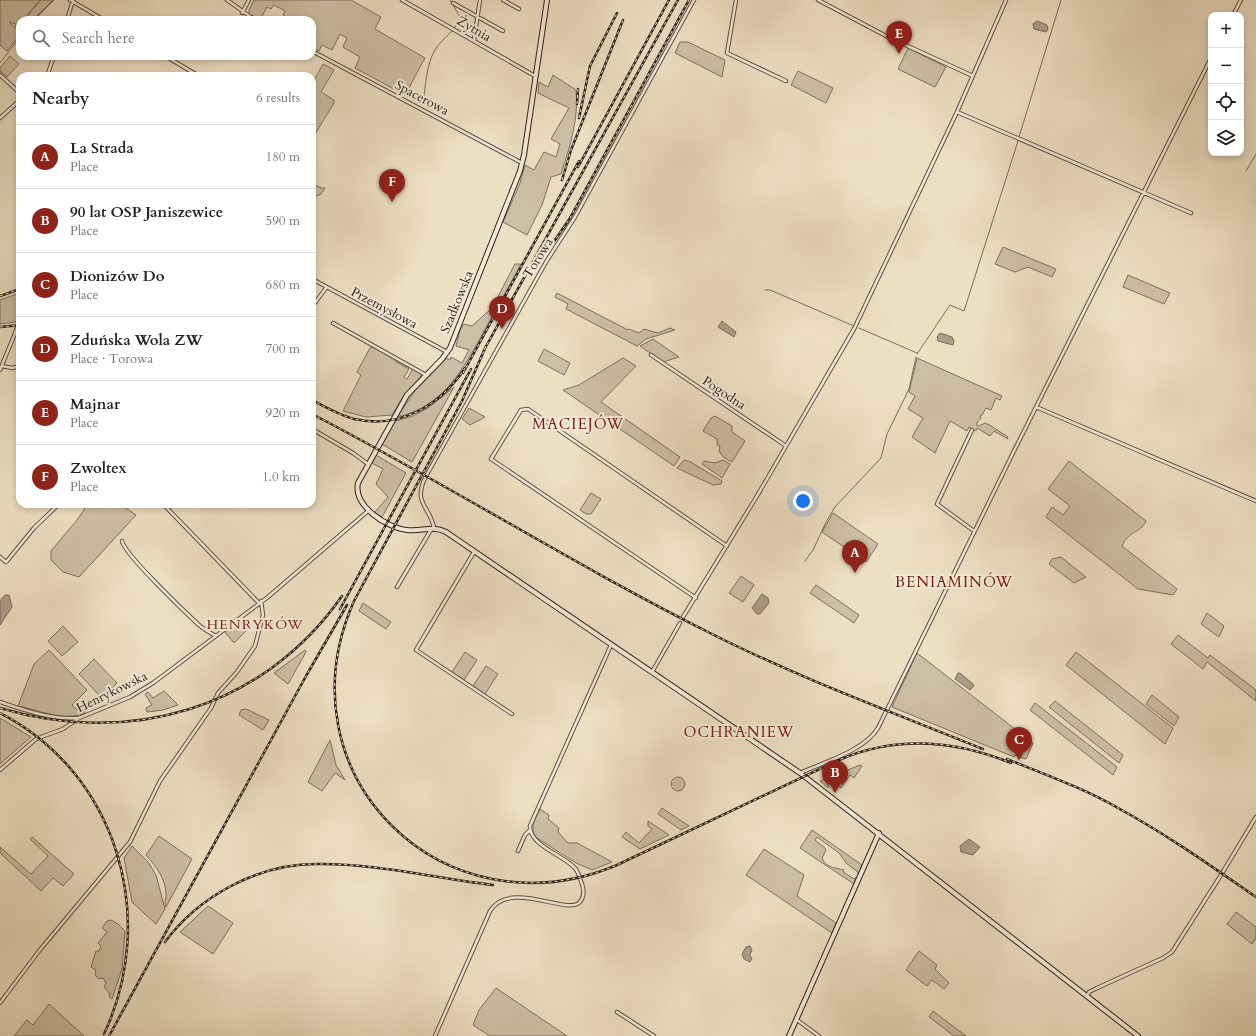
<!DOCTYPE html>
<html lang="en">
<head>
<meta charset="utf-8">
<style>
	:root { --surface:#fff; --page:#f6f6f6; --text:#202124; --muted:#757577; --line:#e0e0e0; --accent:#8f2418 }
	body { margin:0; font-family:Cardo,serif; background:var(--page); color:var(--text) }
	.controls { position:absolute; right:12px; top:12px; display:grid; overflow:hidden; border-radius:8px; box-shadow:0 2px 6px #0003 }
	.controls button { width:36px; height:36px; display:grid; place-items:center; padding:0; border:0; border-bottom:1px solid var(--line); background:var(--surface); color:var(--text); font:20px sans-serif }
	.you { position:absolute; left:803px; top:501px; width:14px; height:14px; margin:-10px; border:3px solid #fff; border-radius:50%; background:#1a73e8; box-shadow:0 0 0 6px #1a73e833 }
	.badge { display:grid; place-items:center; width:26px; height:26px; border-radius:50%; background:var(--accent); color:#fff; font-size:13px; font-weight:700 }
	.pin { position:absolute; translate:-50% -33px; filter:drop-shadow(0 1px 2px #0008) }
	.pin::after { content:''; position:absolute; top:21px; width:14px; height:12px; background:inherit; clip-path:polygon(0 0,100% 0,50% 100%) }
	.list { margin:0; padding:0; list-style:none }
	h2 { display:flex; justify-content:space-between; align-items:center; height:52px; margin:0; padding:0 16px; font-size:17px }
	h2 small { font-size:13px; font-weight:400; color:var(--muted) }
	.list li { display:grid; grid-template-columns:26px 1fr auto; gap:12px; align-items:center; box-sizing:border-box; height:64px; padding:0 16px; border-top:1px solid var(--line) }
	.list b { display:block; font-size:15px; white-space:nowrap }
	.list p { margin:0; font-size:13px; white-space:nowrap; color:var(--muted) }
	.list em { font-size:13px; font-style:normal; color:var(--muted) }
	.icon { flex:none; width:22px; height:22px; fill:none; stroke:currentColor; stroke-width:2; stroke-linecap:round; stroke-linejoin:round }
	.map { position:relative; flex:none; width:1256px; height:1036px; overflow:hidden }
	.search { position:absolute; background:var(--surface); box-shadow:0 2px 6px #0003; left:16px; top:16px; width:300px; height:44px; display:flex; align-items:center; gap:10px; box-sizing:border-box; padding:0 14px; border-radius:12px; color:var(--muted); font-size:15px }
	.panel { position:absolute; background:var(--surface); box-shadow:0 2px 6px #0003; left:16px; top:72px; width:300px; height:436px; border-radius:12px }
	.map>svg:first-child { display:block }
	.green { fill:#cdbfa5; stroke:#7e7060 }
	.water { fill:#ac9e89; stroke:#7a6c5d }
	.lines { fill:none; stroke-linecap:round; stroke-linejoin:round }
	.stream { stroke:#7a6c5d; stroke-width:1 }
	.street-casing { stroke:#5e5044; stroke-width:4.5 }
	.secondary-casing { stroke:#2e211a; stroke-width:6 }
	.street { stroke:#f3ead7; stroke-width:2.5 }
	.secondary { stroke:#f3ead7; stroke-width:4 }
	.rail-casing { stroke:#2e211a; stroke-width:2.5 }
	.rail { stroke:#f3ead7; stroke-width:1; stroke-dasharray:3; stroke-linecap:butt }
	.labels { text-anchor:middle; dominant-baseline:central; stroke-width:4; stroke-linejoin:round; paint-order:stroke }
	.street-label { font-size:13px; fill:#2e211a; stroke:#f3ead7 }
	.neighbourhood-label { font-size:14px; letter-spacing:1px; fill:#7a1f14; stroke:#f3ead7 }
	.quarter-label { font-size:15px; letter-spacing:1px; fill:#7a1f14; stroke:#f3ead7 }
</style>
</head>
<body>
<div class="map">
<svg width="1256" height="1036" viewBox="0 0 1256 1036">
	<rect width="100%" height="100%" fill="#eddfc2"/>
	<filter id="stains"><feTurbulence type="fractalNoise" baseFrequency=".005" numOctaves="4"/><feColorMatrix values="0 0 0 0 .2 0 0 0 0 .09 0 0 0 0 .02 0 0 0 .5 -.17"/></filter>
	<radialGradient id="worn" r=".72"><stop offset=".6" stop-color="#630" stop-opacity="0"/><stop offset="1" stop-color="#630" stop-opacity=".3"/></radialGradient>
	<path class="green" d="M0,0H40L23,20H20L17,27L15,26L16,24L9,22L20,32V35L7,51L0,45Z
		M41,0H53L33,20H24Z
		M254,0H351L381,17L375,29L425,58L405,95L355,68L360,57L343,47L347,38L340,34L332,50L322,45L319,51L312,47V20H292L283,15L285,11L274,5L271,9L267,7L261,18L263,20L249,14V10Z
		M680,42H688L725,60L722,77L675,53Z
		M908,48L946,67L935,87L898,69Z
		M10,56L19,64L7,77L0,71V68Z
		M323,64L334,70L321,92L334,100V103L312,139V84Z
		M798,71L833,88L826,103L791,85Z
		M553,75L576,90C579,119 570,146 561,174L551,177L542,205L527,235L503,222L520,183L525,165L534,170L544,152L556,157L560,144L551,139L569,108L538,93L539,82L548,87Z
		M312,183L321,188H325L321,194L312,198Z
		M1003,247L1056,269L1052,277L1028,267L1015,272L995,264Z
		M515,264H521C509,286 497,308 485,329C464,368 444,407 397,417L414,392L447,358L450,360L451,357L462,363L469,350L456,346L460,330L464,324L472,326L492,308Z
		M1128,275L1170,293L1164,304L1123,287Z
		M20,293V311L16,322L0,324V300Z
		M557,293L628,330L629,329L639,333L644,329L658,333L670,328L675,330L646,339L637,346L566,309L568,304L555,297Z
		M653,339L679,357L663,362L640,346Z
		M372,347L394,358L395,361L409,369L404,377L407,379L413,369L421,373V376L405,394L392,415L366,417L343,411L361,375L357,372L370,348Z
		M544,349L570,363L564,375L538,361Z
		M623,358L636,366L601,402L680,457L674,466L563,390L579,385Z
		M917,358L1002,396L1000,400L996,398L991,410L986,408L982,415L980,416L981,418L976,424L979,426L985,423C993,426 999,432 1007,436L1008,439L994,431L990,436L977,428L976,431L969,427L967,431L950,421L935,453L912,437L923,418L908,409L915,396L909,392Z
		M454,387L412,462L382,444L395,421L413,416L428,408Z
		M469,408L485,417L470,425L462,419Z
		M715,416L732,426V432L745,441L732,462L723,457L719,451L720,446L717,445V439L703,431L711,418Z
		M376,455L406,473L382,517L374,513L388,497L376,484L383,469L372,463Z
		M684,460L689,461L722,481L721,484L713,485L677,468Z
		M723,460L730,464L722,478L702,464L704,461L715,463Z
		M1069,461L1146,521C1139,535 1130,529 1122,546L1177,589L1173,595L1138,589L1046,517L1052,507L1063,515L1070,506L1048,489Z
		M591,493L601,499L591,514H586L580,510Z
		M88,504H120L136,515L79,577L63,572L51,560V551L77,520Z
		M833,513L878,544L866,562L822,532Z
		M1061,557L1086,577L1074,583L1049,564L1052,559Z
		M741,576L754,585L743,602L729,593Z
		M816,585L859,615L854,623L810,593Z
		M363,603L391,622L386,629L359,611Z
		M1207,613L1224,626L1219,637L1201,624Z
		M240,620L247,628L246,631L234,643L225,632Z
		M63,626L78,642L62,656L48,641Z
		M1178,635L1208,658L1210,655L1256,690V701L1207,662L1203,669L1171,644Z
		M49,650L87,690L72,705L78,711L81,709L85,713C65,722 38,710 18,706L34,664Z
		M305,650L306,652L288,684L274,673Z
		M465,652L477,660L464,680L452,672Z
		M1076,652L1173,728L1165,744L1066,665Z
		M917,653L1033,743L1026,759L1015,755L1014,757L892,707Z
		M94,659L117,683L102,698L79,674Z
		M486,666L498,674L485,694L473,686Z
		M164,691L178,705L163,710L147,712L146,708L152,705L145,694L148,692L153,698Z
		M1152,695L1179,717L1174,726L1146,704Z
		M1055,701L1123,755L1119,763L1049,707Z
		M1035,703L1117,767L1113,775L1030,710Z
		M246,709L269,720L263,730L239,715L241,710Z
		M0,718L31,737L0,764Z
		M330,740L336,765L345,780L335,773L322,791L308,782Z
		M860,765L862,766L854,778L850,775L841,788L830,780L827,784L829,786L828,788L820,781Z
		M671 784a7 7 0 1 1 14 0a7 7 0 1 1-14 0Z
		M662,808L689,826L681,830L658,814Z
		M540,809L549,815L548,819L559,828L558,832L568,843H577L612,862L592,870L576,863L537,838C528,829 536,818 540,809Z
		M648,821L669,835L640,849L622,837L626,832L639,843L652,829L648,826Z
		M812,830L862,865L858,875V872L846,863L839,853L817,837L815,840L824,847L826,850L822,858C825,867 835,868 844,870L843,872L854,879L856,877L854,884L800,848Z
		M159,836L192,859L166,907C164,903 166,899 166,895C166,879 156,866 146,855Z
		M32,837L74,874L63,886L53,878L41,891L0,853V847L31,874L48,856L30,839Z
		M132,846L148,862L156,875L165,909L156,924L132,902L124,858Z
		M764,849L804,875L797,896L836,923L832,933L746,875Z
		M208,906L233,923L213,954L180,932Z
		M1236,912L1256,927V938L1252,944L1227,924Z
		M111,920L118,924L125,931L122,969L112,999L109,997L110,994L104,987L106,983L103,978L99,979L95,975L96,970L91,967L96,951H99L101,946L98,943L107,932L102,928L107,921Z
		M919,951L937,965L935,969L949,983L944,989L932,980L927,986L906,970Z
		M496,988L567,1036H490L473,1025L479,1010Z
		M49,1004L84,1036H14L27,1020L33,1025Z
		M933,1011L966,1036H954L929,1017Z"/>
	<path class="water" d="M1037,21L1047,25L1048,29L1046,32L1034,29L1033,24Z
		M722,321L736,332L734,337L718,327Z
		M940,333L952,337L954,341L953,345L938,341L937,337Z
		M762,594L768,598L769,603L760,614H757L752,608Z
		M5,595H9L12,607L0,625V601Z
		M958,673H960L973,684L974,686L970,690L955,679Z
		M969,839L980,847L973,855L961,852L960,846Z
		M750,946L752,950L750,955L752,959L750,962L744,959L742,954L746,947Z"/>
	<g class="lines">
		<path class="stream" d="M34,20L54,0
			M0,63L20,37
			M423,102C426,85 426,65 435,50C442,38 457,30 460,17L450,0
			M1019,137L1061,0
			M1246,171L1256,154
			M765,290H770L854,326
			M859,328L917,353
			M917,354L950,305L964,311L1018,141
			M805,561L813,550L826,522L835,507L881,458L887,434L909,389L916,357"/>
		<defs>
			<path id="street" d="M70,0L104,20
				M227,0L255,20
				M402,0L535,76
				M503,0L519,9
				M736,0L727,53L786,81
				M818,0L888,37L973,76
				M453,3L503,31
				M242,13L249,0
				M1233,15L1241,0
				M67,20L73,0
				M474,40L480,0
				M312,51L522,163
				M165,56L199,76
				M0,75L20,93
				M47,76L54,56
				M957,112L1191,213
				M0,118L20,100
				M312,279L447,352
				M312,307L326,288
				M333,323L426,375
				M651,355L786,446
				M2,366L12,368L20,366
				M0,370L20,321
				M1036,407L1256,501
				M312,429L353,453L368,464
				M972,430L937,504L974,531
				M163,504L259,603
				M434,528C430,506 413,504 425,478L546,262L575,217L694,0
				M122,541C124,554 187,614 200,626C205,630 210,633 216,636
				M474,552L416,650L512,714
				M0,557L6,562L7,561L34,528L59,504
				M397,587L432,528
				M696,598L491,459L521,410L528,409L727,546
				M683,617L757,496L854,329L957,112L1006,0
				M652,672L680,623
				M0,702C24,710 52,720 77,718
				M0,770L36,739L63,729L79,718L130,697L153,683L268,597L368,511
				M800,773C824,762 864,751 878,728L1014,451L1211,58
				M518,851L525,835L530,830
				M1087,996L1089,992L1097,988L1163,958L1172,952L1221,875L1256,817
				M0,1003L39,951L130,842L160,781L211,708L218,693L237,672L255,646L263,615L261,601
				M617,1012L654,1036
				M797,1020L819,1036
				M435,1036L490,911C510,879 568,916 580,902C584,897 584,890 582,884C580,879 579,873 575,868C563,855 529,845 530,826L611,645"/>
			<path id="secondary" d="M547,0L524,155L520,171L450,348L442,359L407,395L358,483C353,506 387,528 407,530C421,532 432,525 446,532L800,773L1138,1036
				M789,1036L879,833"/>
		</defs>
		<use href="#street" class="street-casing"/>
		<use href="#secondary" class="secondary-casing"/>
		<use href="#street" class="street"/>
		<use href="#secondary" class="secondary"/>
		<defs>
			<path id="rail" d="M577,104L578,89
				M579,118L590,66L617,13
				M578,167L669,0
				M562,180L571,150L623,20
				M553,243L570,218L689,0
				M0,296L20,289
				M0,327L20,325
				M486,346L462,401L354,601C277,775 444,938 617,865L839,760C897,735 954,740 1011,763
				M484,350L678,0
				M463,373L579,161
				M312,400C325,407 339,415 354,419C400,429 440,406 465,368
				M312,414C447,484 576,566 712,634C799,678 892,712 983,749
				M340,609L471,369
				M0,708C129,747 263,709 342,596
				M0,713C117,773 159,917 104,1034
				M1007,759C1044,774 1083,788 1118,808C1166,834 1211,866 1256,897
				M165,942C199,896 258,864 316,864C375,863 434,878 493,885
				M109,1036L306,676L347,605"/>
		</defs>
		<use href="#rail" class="rail-casing"/>
		<use href="#rail" class="rail"/>
	</g>
	<g class="labels">
		<g class="street-label">
			<text transform="translate(474 29) rotate(30)">Żytnia</text>
			<text transform="translate(422 98) rotate(28)">Spacerowa</text>
			<text transform="translate(538 258) rotate(-58)">Torowa</text>
			<text transform="translate(457 302) rotate(-68)">Szadkowska</text>
			<text transform="translate(384 308) rotate(28)">Przemysłowa</text>
			<text transform="translate(724 393) rotate(34)">Pogodna</text>
			<text transform="translate(112 692) rotate(-26)">Henrykowska</text>
		</g>
		<g class="neighbourhood-label">
			<text x="255" y="624">HENRYKÓW</text>
		</g>
		<g class="quarter-label">
			<text x="578" y="424">MACIEJÓW</text>
			<text x="954" y="582">BENIAMINÓW</text>
			<text x="739" y="732">OCHRANIEW</text>
		</g>
	</g>
	<rect width="100%" height="100%" filter="url(#stains)"/>
	<rect width="100%" height="100%" fill="url(#worn)"/>
</svg>
<div class="controls">
<button>+</button>
<button>−</button>
<button><svg class="icon" aria-label="locate" viewBox="0 0 24 24"><circle cx="12" cy="12" r="6"/><path d="M12 2v4M12 18v4M2 12h4M18 12h4"/></svg></button>
<button><svg class="icon" aria-label="layers" viewBox="0 0 24 24"><path d="M12 4l9 5-9 5-9-5zM3 14l9 5 9-5"/></svg></button>
</div>
<div class="you"></div>
<div class="pin badge" style="left:855px;top:573px">A</div>
<div class="pin badge" style="left:835px;top:793px">B</div>
<div class="pin badge" style="left:1019px;top:760px">C</div>
<div class="pin badge" style="left:502px;top:329px">D</div>
<div class="pin badge" style="left:899px;top:54px">E</div>
<div class="pin badge" style="left:392px;top:202px">F</div>
<div class="search"><svg class="icon" aria-label="search" viewBox="0 0 24 24"><circle cx="10" cy="10" r="6"/><path d="M15 15l6 6"/></svg>Search here</div>
<section class="panel">
<h2>Nearby<small>6 results</small></h2>
<ul class="list">
<li><span class="badge">A</span><div><b>La Strada</b><p>Place</p></div><em>180 m</em></li>
<li><span class="badge">B</span><div><b>90 lat OSP Janiszewice</b><p>Place</p></div><em>590 m</em></li>
<li><span class="badge">C</span><div><b>Dionizów Do</b><p>Place</p></div><em>680 m</em></li>
<li><span class="badge">D</span><div><b>Zduńska Wola ZW</b><p>Place · Torowa</p></div><em>700 m</em></li>
<li><span class="badge">E</span><div><b>Majnar</b><p>Place</p></div><em>920 m</em></li>
<li><span class="badge">F</span><div><b>Zwoltex</b><p>Place</p></div><em>1.0 km</em></li>
</ul>
</section>
</div>
</body>
</html>
